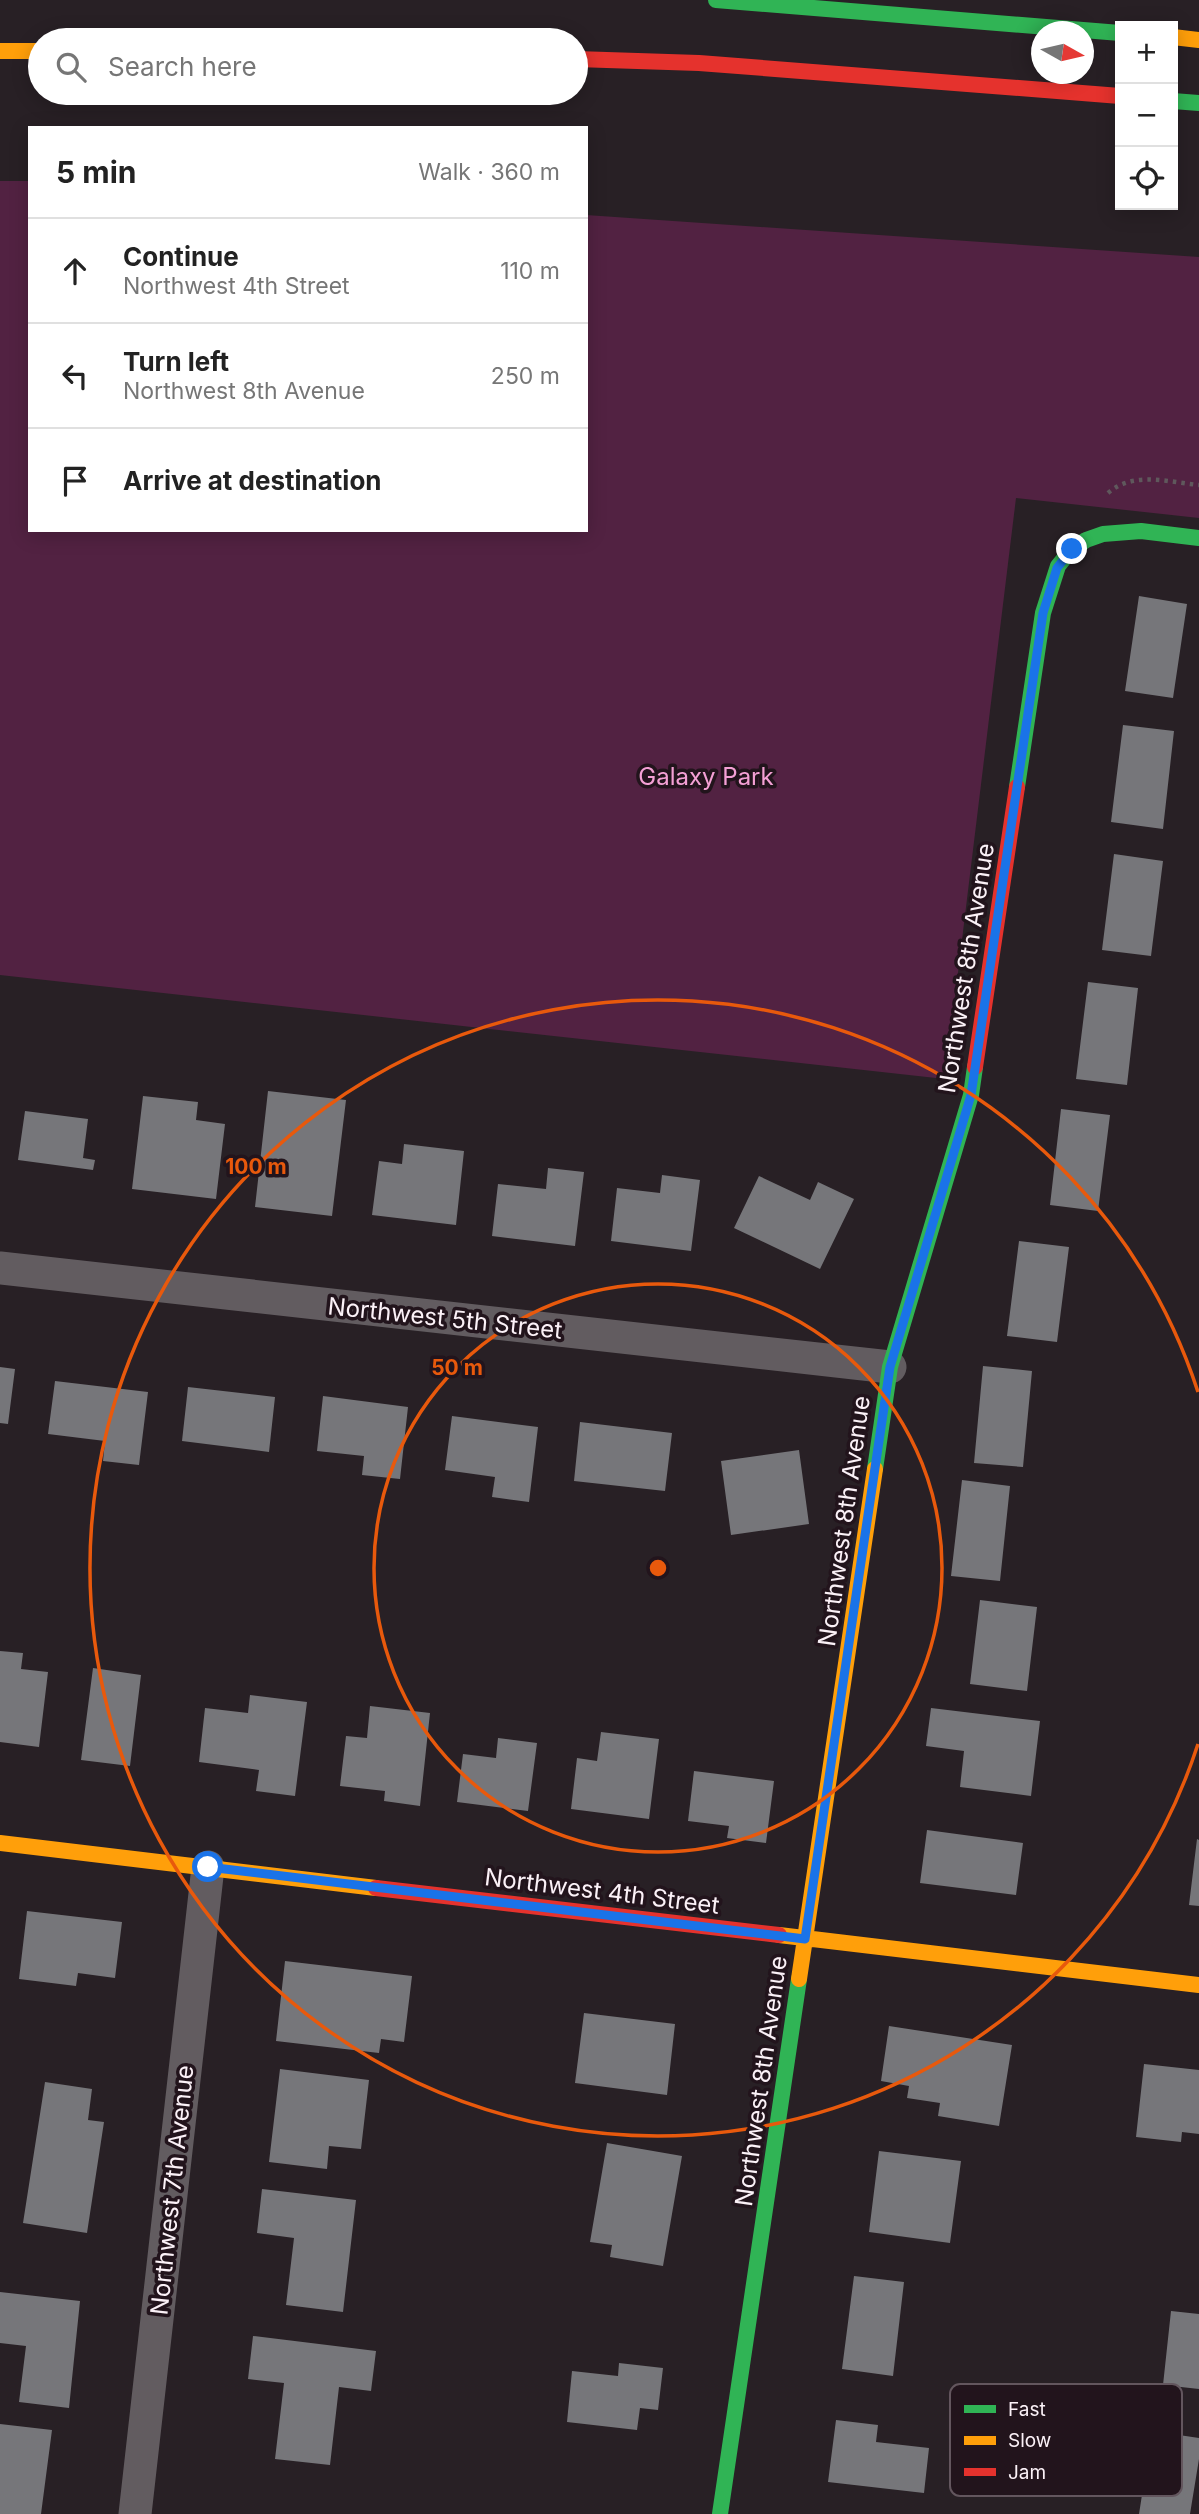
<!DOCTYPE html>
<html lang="en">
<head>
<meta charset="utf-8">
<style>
	:root { --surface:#fff; --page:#f6f6f6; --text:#222; --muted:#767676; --line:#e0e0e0 }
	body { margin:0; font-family:Inter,sans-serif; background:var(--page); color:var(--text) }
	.controls { position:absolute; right:21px; top:21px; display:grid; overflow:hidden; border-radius:0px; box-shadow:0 4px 18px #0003 }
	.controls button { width:63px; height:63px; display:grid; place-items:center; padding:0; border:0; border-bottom:2px solid var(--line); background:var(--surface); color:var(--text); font:35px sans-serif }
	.compass { position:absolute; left:1031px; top:21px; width:63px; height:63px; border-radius:50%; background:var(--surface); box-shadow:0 4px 18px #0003; rotate:98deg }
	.stop { position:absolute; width:21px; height:21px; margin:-16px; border:5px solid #1a73e8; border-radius:50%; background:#fff }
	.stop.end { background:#1a73e8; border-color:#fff; box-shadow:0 2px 7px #0008 }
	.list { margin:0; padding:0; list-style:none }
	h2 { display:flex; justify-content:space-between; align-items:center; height:91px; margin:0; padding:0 28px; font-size:30px }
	h2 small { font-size:23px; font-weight:400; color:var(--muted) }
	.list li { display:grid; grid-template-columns:46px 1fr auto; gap:21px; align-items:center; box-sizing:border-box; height:105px; padding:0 28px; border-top:2px solid var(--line) }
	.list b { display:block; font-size:26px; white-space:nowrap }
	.list p { margin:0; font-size:23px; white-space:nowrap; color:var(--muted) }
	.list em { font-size:23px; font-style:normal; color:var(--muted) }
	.icon { flex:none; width:38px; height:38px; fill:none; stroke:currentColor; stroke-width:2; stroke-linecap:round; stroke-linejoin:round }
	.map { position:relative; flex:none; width:1199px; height:2514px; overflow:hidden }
	.search { position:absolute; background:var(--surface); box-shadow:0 4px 18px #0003; left:28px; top:28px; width:560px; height:77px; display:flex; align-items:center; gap:18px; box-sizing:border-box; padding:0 24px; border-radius:38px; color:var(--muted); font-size:26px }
	.panel { position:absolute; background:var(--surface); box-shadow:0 4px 18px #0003; left:28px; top:126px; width:560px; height:406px; border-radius:0px }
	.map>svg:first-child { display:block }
	.green { fill:#522242 }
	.building { fill:#76767a }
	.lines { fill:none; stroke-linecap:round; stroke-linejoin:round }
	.path { stroke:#5f585c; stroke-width:4.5; stroke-dasharray:3.5 5; stroke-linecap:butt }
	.street { stroke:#625c60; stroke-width:33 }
	.fast { stroke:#30b455; stroke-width:16 }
	.slow { stroke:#ff9f0a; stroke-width:16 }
	.jam { stroke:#e5322d; stroke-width:16 }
	.route { stroke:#1a73e8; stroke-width:9 }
	.ring { fill:none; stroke:#e8590c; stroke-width:3.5 }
	.labels { text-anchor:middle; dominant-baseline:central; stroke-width:7; stroke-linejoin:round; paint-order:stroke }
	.park-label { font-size:24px; fill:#f4a0d5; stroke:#22141c }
	.street-label { font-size:24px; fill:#fbf1f7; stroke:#22141c }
	.key { fill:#22141c; stroke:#63565e; stroke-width:2 }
	.key-label { font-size:19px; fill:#fbf1f7 }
	.centre { fill:#e8590c; stroke:#22141c; stroke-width:3.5 }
	.ring-label { font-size:21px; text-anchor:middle; font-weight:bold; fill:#e8590c; stroke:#22141c; stroke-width:7; stroke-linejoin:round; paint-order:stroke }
</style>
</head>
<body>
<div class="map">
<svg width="1199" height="2514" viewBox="0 0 1199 2514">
	<rect width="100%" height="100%" fill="#282025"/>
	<path class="green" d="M0,181H30V530H586V215L1199,257V518L1016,498L945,1079L0,975Z"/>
	<path class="building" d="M1139,596L1187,604L1173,698L1125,691Z
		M1123,725L1174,731L1163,829L1111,822Z
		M1114,854L1163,861L1151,956L1102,950Z
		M1088,982L1138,988L1127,1085L1076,1079Z
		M268,1091L346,1100L332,1216L255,1207Z
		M143,1096L198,1102L196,1120L225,1124L216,1199L132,1189Z
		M1061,1109L1110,1115L1098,1211L1050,1205Z
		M25,1111L88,1119L83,1158L95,1160L93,1170L18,1160Z
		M404,1144L464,1151L456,1225L372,1215L379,1161L402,1164Z
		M548,1168L584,1172L575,1246L492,1236L498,1184L546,1189Z
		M662,1175L700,1180L691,1251L611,1241L617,1188L660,1193Z
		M759,1176L810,1200L818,1182L854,1199L820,1269L734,1228Z
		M1019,1241L1069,1247L1057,1342L1007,1336Z
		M983,1366L1032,1371L1023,1467L974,1463Z
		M0,1367L15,1369L8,1424L0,1423Z
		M55,1381L148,1392L139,1465L103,1461L105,1441L48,1434Z
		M188,1387L275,1397L269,1452L182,1441Z
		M323,1396L408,1407L400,1479L362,1475L364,1456L317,1451Z
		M452,1416L538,1427L529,1502L492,1497L495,1477L445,1470Z
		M580,1422L672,1433L665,1491L574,1481Z
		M799,1450L809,1524L731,1535L721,1461Z
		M962,1480L1010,1486L1000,1581L951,1576Z
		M980,1600L1037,1607L1027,1691L970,1684Z
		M0,1651L23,1653L21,1669L48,1672L39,1747L0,1742Z
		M93,1668L141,1675L130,1766L81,1760Z
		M250,1695L307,1702L295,1796L256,1791L259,1770L199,1762L205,1708L248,1713Z
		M370,1706L430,1713L420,1806L384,1801L385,1791L340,1786L346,1736L367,1738Z
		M931,1708L1040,1721L1031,1796L960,1787L964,1751L926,1746Z
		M601,1732L659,1739L649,1819L571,1809L577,1758L597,1761Z
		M498,1738L537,1743L528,1811L457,1802L463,1754L496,1758Z
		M694,1771L774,1781L766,1843L727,1838L729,1826L688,1821Z
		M927,1830L1023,1843L1016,1895L920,1883Z
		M1197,1839L1199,1840V1906L1189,1905Z
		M27,1911L122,1922L115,1978L78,1973L76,1986L19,1979Z
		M285,1961L412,1976L404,2042L381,2039L379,2053L276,2041Z
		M584,2013L675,2024L667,2095L575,2083Z
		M889,2026L1012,2045L999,2126L938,2116L940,2103L907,2098L909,2086L881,2081Z
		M1144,2064L1199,2070V2134L1182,2132L1181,2142L1136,2137Z
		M280,2069L369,2080L361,2149L329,2146L327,2169L269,2162Z
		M45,2082L92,2089L88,2120L104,2122L87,2233L23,2223Z
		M607,2143L682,2156L663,2266L610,2257L612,2245L590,2242Z
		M879,2151L961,2161L950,2243L869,2232Z
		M262,2189L356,2200L343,2312L286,2305L294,2238L257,2233Z
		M854,2276L904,2282L893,2376L842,2369Z
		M0,2292L80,2301L69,2408L19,2402L26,2346L0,2343Z
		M1171,2311L1199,2314V2389L1163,2385Z
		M253,2336L376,2351L371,2391L339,2387L330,2465L275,2459L284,2383L248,2379Z
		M619,2363L663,2368L658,2410L640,2408L637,2430L567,2422L572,2371L618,2376Z
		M836,2420L878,2425L876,2442L929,2448L924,2493L828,2482Z
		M0,2424L52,2430L41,2514H0Z
		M1152,2431L1199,2438V2459L1190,2514H1139Z"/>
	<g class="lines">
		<path class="path" d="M1108,493C1133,471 1168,482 1199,485"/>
		<path class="street" d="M0,1268L890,1367
			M135,2514L208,1867"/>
		<path class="fast" d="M716,0L1120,33
			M1173,101L1199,103
			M1017,787L1043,613L1058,566L1071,550L1086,540L1103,534L1141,531L1199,538
			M875,1469L890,1367L971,1095L975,1067
			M720,2514L799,1979"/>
		<path class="slow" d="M1173,37L1199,40
			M0,51H40
			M0,1843L376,1888
			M779,1935L1199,1985
			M799,1979L875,1469"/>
		<path class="jam" d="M576,59L699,63L1120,96
			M975,1067L1017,787
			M376,1888L779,1935"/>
	</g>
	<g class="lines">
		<path class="route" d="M208,1867L805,1939L890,1367L971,1095L1043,613L1057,568L1072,549"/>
	</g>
	<g class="ring">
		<circle cx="658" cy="1568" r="284"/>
		<path d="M1198 1744A568 568 0 1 1 1198 1392"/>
	</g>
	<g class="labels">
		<g class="park-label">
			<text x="706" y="776">Galaxy Park</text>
		</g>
		<g class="street-label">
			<text transform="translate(966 968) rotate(-81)">Northwest 8th Avenue</text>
			<text transform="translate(445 1318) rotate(6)">Northwest 5th Street</text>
			<text transform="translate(844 1521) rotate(-82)">Northwest 8th Avenue</text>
			<text transform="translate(602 1891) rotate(7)">Northwest 4th Street</text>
			<text transform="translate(761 2081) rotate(-82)">Northwest 8th Avenue</text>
			<text transform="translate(172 2190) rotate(-84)">Northwest 7th Avenue</text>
		</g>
	</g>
	<rect x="950" y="2384" width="232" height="112" rx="10" class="key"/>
	<rect x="964" y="2405" width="32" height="8" fill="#30b455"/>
	<rect x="964" y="2436" width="32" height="9" fill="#ff9f0a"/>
	<rect x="964" y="2468" width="32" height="8" fill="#e5322d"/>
	<g class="key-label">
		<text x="1008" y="2416">Fast</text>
		<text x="1008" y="2447">Slow</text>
		<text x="1008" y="2479">Jam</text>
	</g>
	<circle cx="658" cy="1568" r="10" class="centre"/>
	<g class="ring-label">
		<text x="256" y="1174">100 m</text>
		<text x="457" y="1375">50 m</text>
	</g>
</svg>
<div class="controls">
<button>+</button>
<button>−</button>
<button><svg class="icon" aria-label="locate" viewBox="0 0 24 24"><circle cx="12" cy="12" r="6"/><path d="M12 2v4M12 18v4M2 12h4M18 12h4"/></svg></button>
</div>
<svg class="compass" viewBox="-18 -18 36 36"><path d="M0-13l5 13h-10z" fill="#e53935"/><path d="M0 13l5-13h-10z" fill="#767676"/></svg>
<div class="stop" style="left:208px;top:1867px"></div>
<div class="stop end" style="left:1072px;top:549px"></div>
<div class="search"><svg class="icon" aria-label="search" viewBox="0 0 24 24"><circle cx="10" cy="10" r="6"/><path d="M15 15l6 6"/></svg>Search here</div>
<section class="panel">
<h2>5 min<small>Walk · 360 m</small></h2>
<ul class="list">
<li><svg class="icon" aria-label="ahead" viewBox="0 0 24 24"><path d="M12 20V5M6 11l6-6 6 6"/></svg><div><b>Continue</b><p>Northwest 4th Street</p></div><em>110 m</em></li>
<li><svg class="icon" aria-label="left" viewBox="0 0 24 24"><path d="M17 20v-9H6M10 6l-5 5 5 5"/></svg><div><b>Turn left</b><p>Northwest 8th Avenue</p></div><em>250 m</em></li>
<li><svg class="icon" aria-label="arrive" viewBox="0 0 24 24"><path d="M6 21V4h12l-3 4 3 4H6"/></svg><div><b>Arrive at destination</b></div></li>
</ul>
</section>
</div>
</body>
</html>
